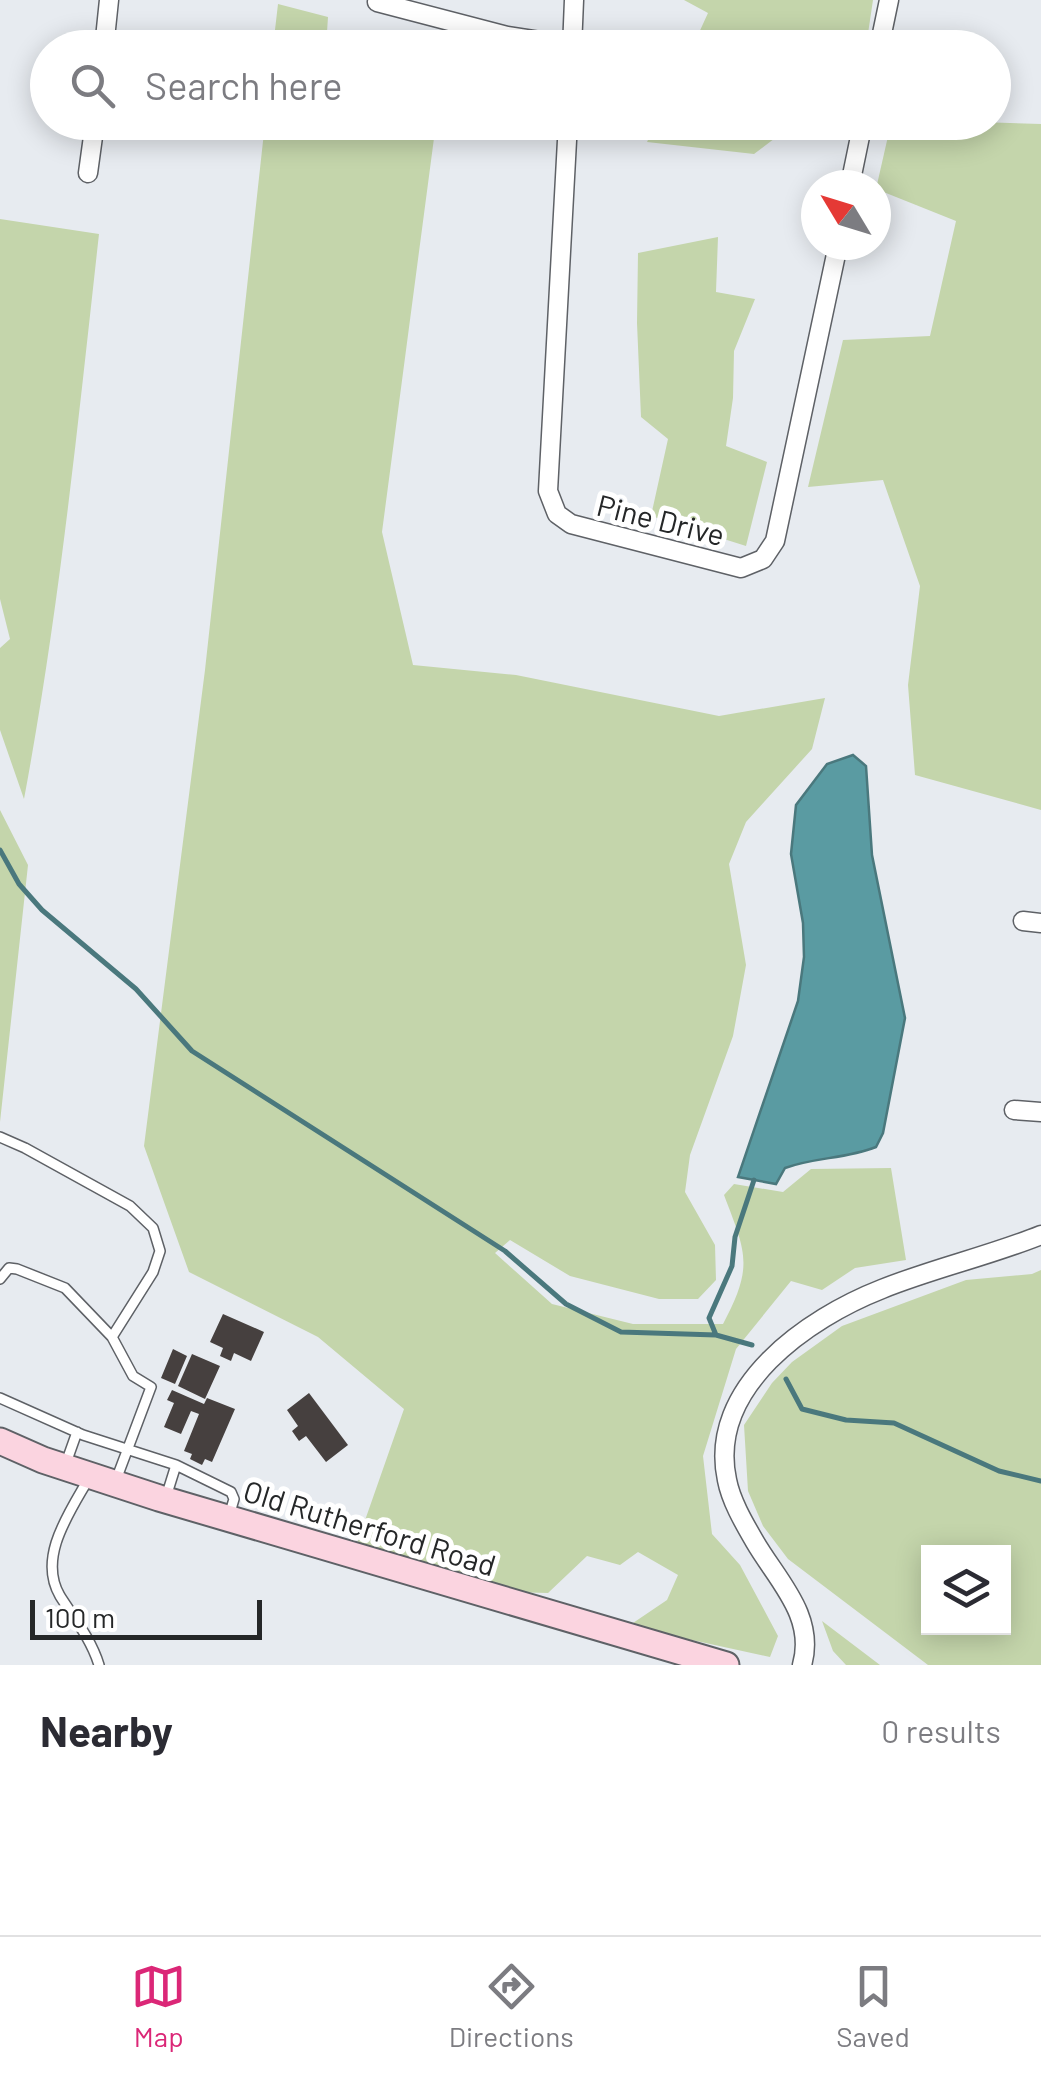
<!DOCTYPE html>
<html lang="en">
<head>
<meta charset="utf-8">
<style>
	:root { --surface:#fff; --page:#f2f2f3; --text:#2b2b33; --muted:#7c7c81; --line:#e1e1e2; --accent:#db2777 }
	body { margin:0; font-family:Barlow,sans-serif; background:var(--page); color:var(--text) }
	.controls { position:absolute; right:30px; bottom:30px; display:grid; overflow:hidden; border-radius:0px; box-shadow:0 5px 25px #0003 }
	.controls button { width:90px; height:90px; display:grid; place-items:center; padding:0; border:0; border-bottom:2px solid var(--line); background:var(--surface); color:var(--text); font:50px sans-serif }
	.compass { position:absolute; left:801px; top:170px; width:90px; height:90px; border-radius:50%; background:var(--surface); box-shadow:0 5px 25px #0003; rotate:308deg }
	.scale { position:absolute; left:30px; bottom:25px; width:232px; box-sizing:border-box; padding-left:10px; border:5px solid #252728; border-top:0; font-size:28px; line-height:35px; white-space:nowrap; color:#252728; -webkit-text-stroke:8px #fff; paint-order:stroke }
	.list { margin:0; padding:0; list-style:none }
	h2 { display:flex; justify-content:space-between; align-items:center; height:130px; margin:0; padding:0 40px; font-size:42px }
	h2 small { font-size:32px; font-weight:400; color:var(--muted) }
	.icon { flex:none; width:55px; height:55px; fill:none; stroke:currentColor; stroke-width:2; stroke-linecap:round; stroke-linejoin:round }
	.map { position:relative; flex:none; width:1041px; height:1665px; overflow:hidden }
	.search { position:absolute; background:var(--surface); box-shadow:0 5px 25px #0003; left:30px; right:30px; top:30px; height:110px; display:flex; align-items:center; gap:25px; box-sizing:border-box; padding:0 35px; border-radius:55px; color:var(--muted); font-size:38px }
	.sheet { height:270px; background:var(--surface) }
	nav { display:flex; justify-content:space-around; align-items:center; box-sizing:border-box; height:140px; border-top:2px solid var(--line); background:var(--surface); font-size:28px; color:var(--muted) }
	nav a { display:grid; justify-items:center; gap:5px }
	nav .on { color:var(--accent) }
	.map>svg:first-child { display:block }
	.green { fill:#c4d5ab; fill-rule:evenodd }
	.water { fill:#5a9ba2; stroke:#4a787d; stroke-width:2.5 }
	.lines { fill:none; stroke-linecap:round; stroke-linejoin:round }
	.stream { stroke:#4a787d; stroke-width:5 }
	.building { fill:#46403f }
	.lane-casing { stroke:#5e6166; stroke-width:12 }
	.street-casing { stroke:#5e6166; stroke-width:21 }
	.secondary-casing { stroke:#5e6166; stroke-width:29 }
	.lane { stroke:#fff; stroke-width:9 }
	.street { stroke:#fff; stroke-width:18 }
	.secondary { stroke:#fbd4e0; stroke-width:25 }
	.labels { text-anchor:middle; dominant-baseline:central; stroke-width:10; stroke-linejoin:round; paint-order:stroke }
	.street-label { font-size:30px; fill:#252728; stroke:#fff }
</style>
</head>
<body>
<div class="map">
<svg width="1041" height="1665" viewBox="0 0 1041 1665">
	<rect width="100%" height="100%" fill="#e7ebf0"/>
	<path class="green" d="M684,0H873L866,47L692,48L708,13Z
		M278,4L328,17L326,47H273Z
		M978,122L1041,124V810L915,775L908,685L920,586L883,480L808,487L843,340L930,336L956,221L876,189L891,123Z
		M265,123H436L382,532L413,665L516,675L719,716L825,698L812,749L746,822L729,864L746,965L733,1036L690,1155L685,1192L715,1245L716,1280L698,1299H659L570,1276L510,1240L495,1253L552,1304L633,1324H723C754,1266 746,1253 724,1195L734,1184L783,1192L811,1169L891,1168L906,1260L855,1268L822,1290L791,1281L736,1349L703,1456L712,1534L740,1565L778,1636L770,1657L660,1633L633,1623L667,1600L678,1575L638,1552L620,1565L587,1556L548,1593L510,1592L356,1546L404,1409L318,1337L189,1272L144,1146L205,670Z
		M656,123L657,122L795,123L754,154L647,142Z
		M0,219L99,234C78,423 59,612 24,799L0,730V648L10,639L0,599Z
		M718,237L716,292L755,299L734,351L733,398L726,446L767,462L746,546L651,516L668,439L641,417L637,323L638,253Z
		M0,810L28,865L0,1122Z
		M1041,1270V1665H928L788,1559L763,1526L748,1491L744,1425L772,1383L792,1362L842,1326L966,1280L1032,1274ZM928,1552H1004V1628H928Z
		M822,1621L880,1665H846L833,1651Z"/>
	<path class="water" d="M853,755L866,766L872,855L905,1018L883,1133L876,1147C846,1159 815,1157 785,1168L776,1184L738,1177L798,1001L804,957L803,923L791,854L796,805L827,764Z"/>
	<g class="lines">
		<path class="stream" d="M0,850L19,884L42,910L136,989L192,1051L505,1251L566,1304L621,1332L716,1335L752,1345
			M716,1335L709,1318L732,1266L735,1237L754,1180
			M786,1379L802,1409L846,1420L894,1423L999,1471L1041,1481"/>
	</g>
	<path class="building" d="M223,1314L264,1332L251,1361L234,1353L231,1361L220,1356L223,1348L210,1342Z
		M173,1349L187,1356L175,1384L161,1378Z
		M192,1354L220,1366L205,1399L178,1386Z
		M172,1390L204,1404L207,1398L235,1409L212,1462L205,1459L202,1465L190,1459L192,1454L184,1451L199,1414L191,1411L181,1434L164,1427L174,1403L167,1400Z
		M309,1393L348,1445L326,1462L306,1436L299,1441L292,1431L298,1426L287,1410Z"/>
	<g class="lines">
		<defs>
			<path id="lane" d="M0,1137L25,1148L130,1206L153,1228L160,1251L153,1272L112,1337
				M0,1279L9,1268L17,1269L65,1288L112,1337L133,1376L151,1387L116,1480
				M0,1398L83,1435L176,1465L166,1497
				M66,1463L77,1432
				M176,1465L231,1492L234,1499L229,1516
				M89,1478C70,1512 37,1557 60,1596C74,1618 91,1639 99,1665"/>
			<path id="street" d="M377,2L507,36L572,46
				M104,48L109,0
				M572,48L574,0
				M879,48L889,0
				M568,122L548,491L557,514L571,524L741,568L763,559L775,541L838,245
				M88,173L95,122
				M850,185L863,122
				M1023,921L1041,923
				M1014,1110L1041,1112
				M802,1665C816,1616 777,1580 755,1542C744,1523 731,1501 727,1480C707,1387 808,1318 882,1289C934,1268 989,1256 1041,1235"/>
			<path id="secondary" d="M0,1441L43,1460L159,1498L726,1665"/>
		</defs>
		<use href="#lane" class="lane-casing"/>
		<use href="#street" class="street-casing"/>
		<use href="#secondary" class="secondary-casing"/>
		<use href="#lane" class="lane"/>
		<use href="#street" class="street"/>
		<use href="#secondary" class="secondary"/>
	</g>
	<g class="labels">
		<g class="street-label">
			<text transform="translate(661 519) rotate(14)">Pine Drive</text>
			<text transform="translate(370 1527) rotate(17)">Old Rutherford Road</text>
		</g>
	</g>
</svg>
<div class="controls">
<button><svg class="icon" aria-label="layers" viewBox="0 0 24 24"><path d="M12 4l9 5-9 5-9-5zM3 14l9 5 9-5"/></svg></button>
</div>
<svg class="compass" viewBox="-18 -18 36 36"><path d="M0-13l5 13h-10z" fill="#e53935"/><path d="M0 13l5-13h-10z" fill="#7c7c81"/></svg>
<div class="scale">100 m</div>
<div class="search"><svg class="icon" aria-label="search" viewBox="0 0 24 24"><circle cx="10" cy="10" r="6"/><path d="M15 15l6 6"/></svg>Search here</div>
</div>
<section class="sheet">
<h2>Nearby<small>0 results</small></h2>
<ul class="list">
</ul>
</section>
<nav>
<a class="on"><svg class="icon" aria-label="map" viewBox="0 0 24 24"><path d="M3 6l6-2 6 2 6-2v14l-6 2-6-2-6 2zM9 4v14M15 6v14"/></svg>Map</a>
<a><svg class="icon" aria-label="directions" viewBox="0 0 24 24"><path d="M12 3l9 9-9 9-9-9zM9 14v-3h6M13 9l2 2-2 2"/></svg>Directions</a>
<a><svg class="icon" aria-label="saved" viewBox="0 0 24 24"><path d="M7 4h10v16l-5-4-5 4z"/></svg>Saved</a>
</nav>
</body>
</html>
